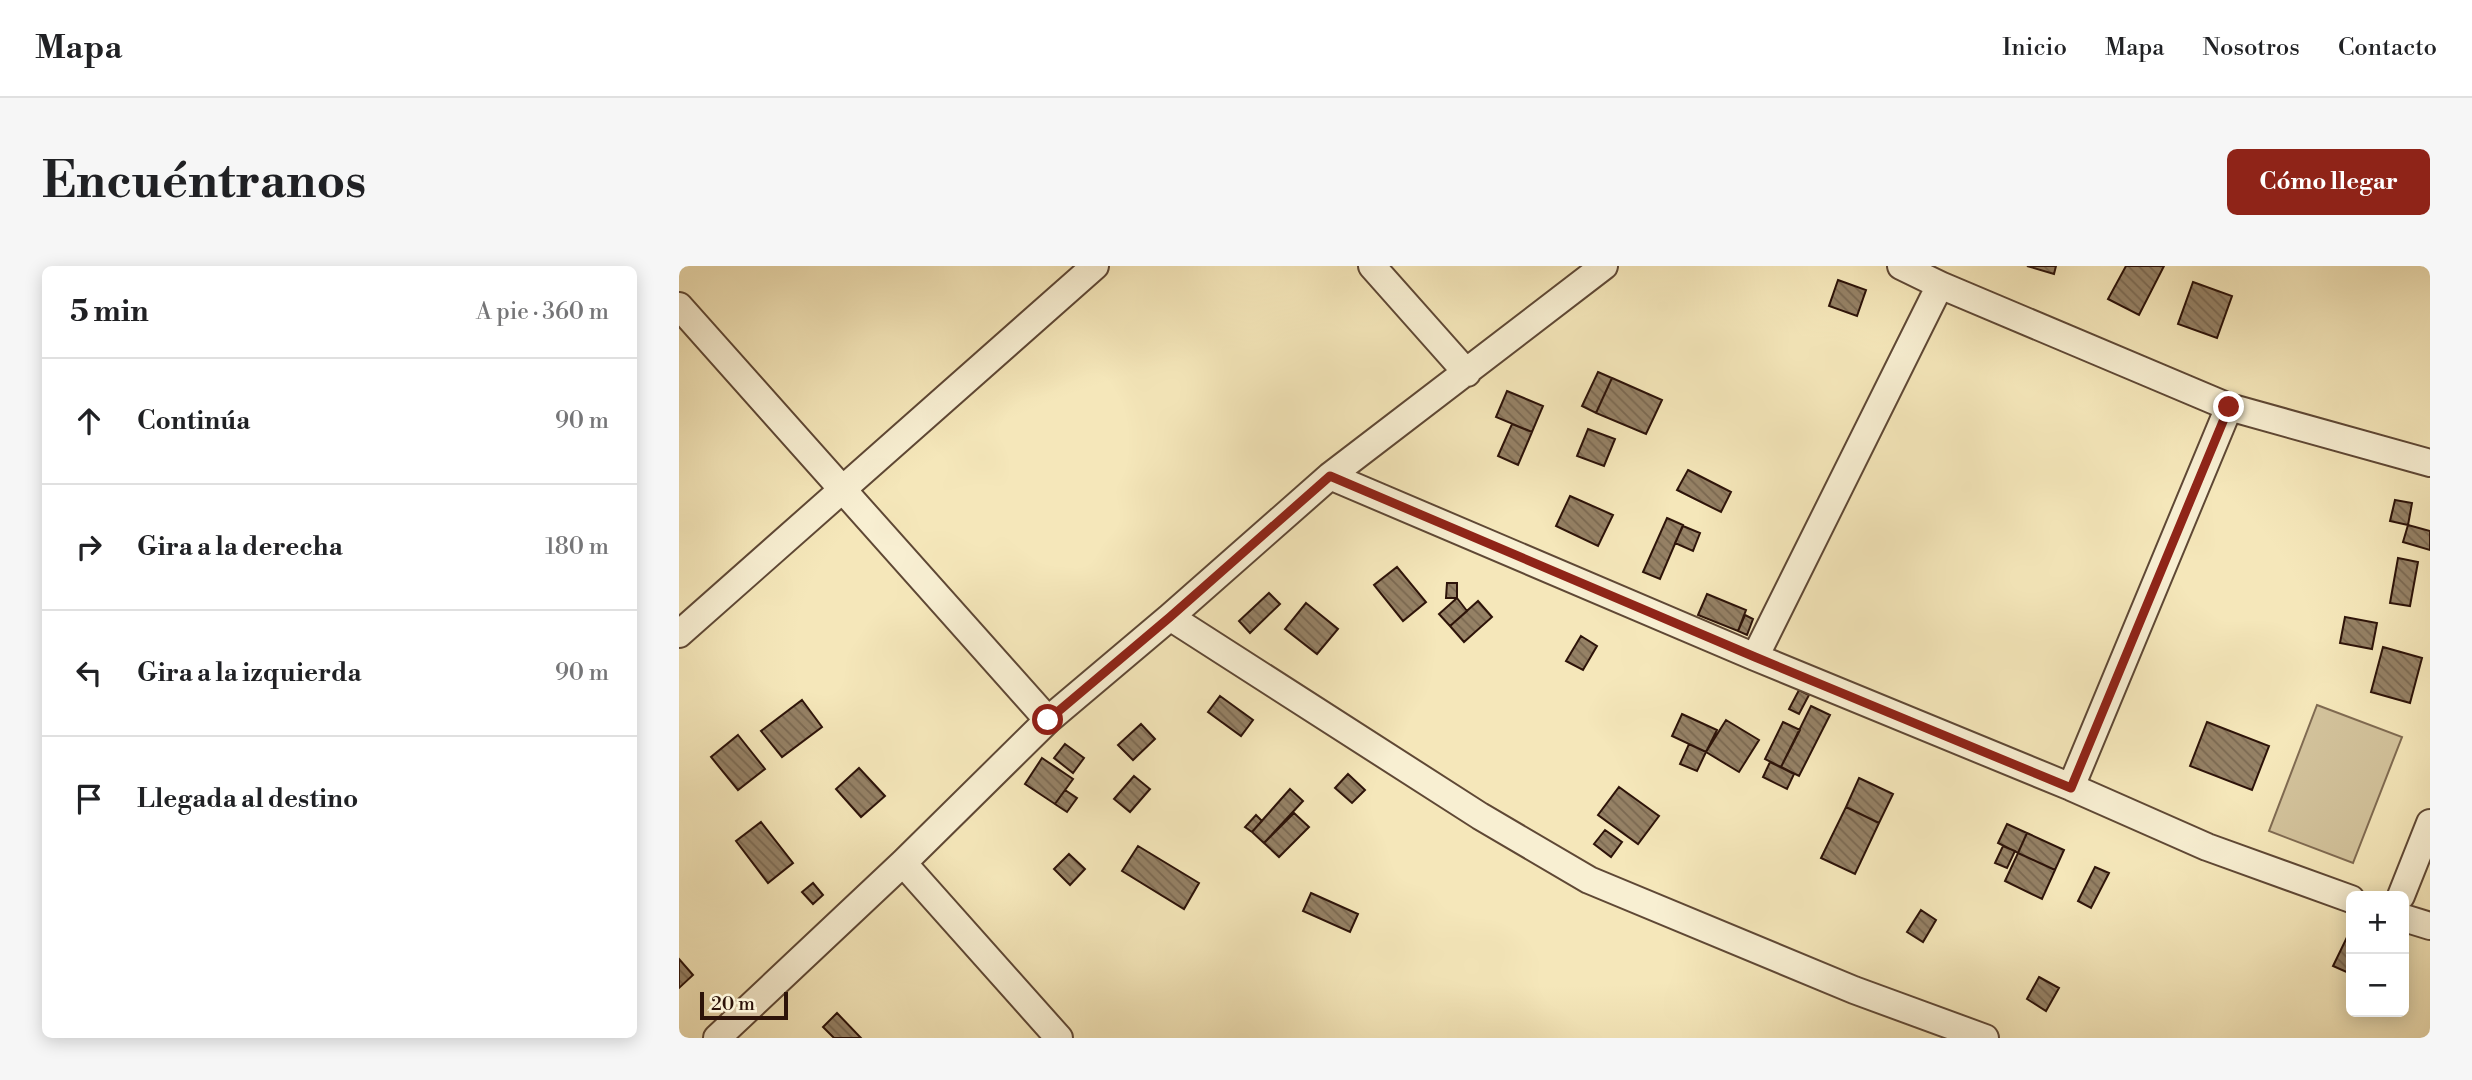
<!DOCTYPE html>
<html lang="es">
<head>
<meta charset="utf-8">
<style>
	:root { --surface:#fff; --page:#f6f6f6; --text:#202124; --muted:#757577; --line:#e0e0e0; --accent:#8f2418 }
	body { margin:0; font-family:"Libre Bodoni",serif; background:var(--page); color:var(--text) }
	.controls { position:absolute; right:21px; bottom:21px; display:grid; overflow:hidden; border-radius:10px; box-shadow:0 4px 18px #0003 }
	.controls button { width:63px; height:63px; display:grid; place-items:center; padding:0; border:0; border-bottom:2px solid var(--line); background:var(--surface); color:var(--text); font:35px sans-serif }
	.scale { position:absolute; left:21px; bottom:18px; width:88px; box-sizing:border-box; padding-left:7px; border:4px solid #2d1309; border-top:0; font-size:19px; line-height:24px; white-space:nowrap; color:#2d1309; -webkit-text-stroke:5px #f8efd2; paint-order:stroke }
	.stop { position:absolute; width:21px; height:21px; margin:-16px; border:5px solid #8f2418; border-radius:50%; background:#fff }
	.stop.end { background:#8f2418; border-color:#fff; box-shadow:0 2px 7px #0008 }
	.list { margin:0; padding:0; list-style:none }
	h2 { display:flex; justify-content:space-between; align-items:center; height:91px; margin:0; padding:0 28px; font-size:30px }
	h2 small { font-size:23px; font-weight:400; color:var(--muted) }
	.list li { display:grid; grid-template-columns:46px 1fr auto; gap:21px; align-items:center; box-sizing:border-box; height:126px; padding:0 28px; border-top:2px solid var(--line) }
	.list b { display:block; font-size:26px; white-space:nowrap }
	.list em { font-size:23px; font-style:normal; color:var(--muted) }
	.icon { flex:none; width:38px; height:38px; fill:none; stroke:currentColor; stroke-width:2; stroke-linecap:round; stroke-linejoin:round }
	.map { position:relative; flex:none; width:1751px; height:772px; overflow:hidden; border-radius:10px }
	header { display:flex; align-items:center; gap:42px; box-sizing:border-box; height:98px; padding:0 35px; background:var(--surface); border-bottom:2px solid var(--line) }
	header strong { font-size:33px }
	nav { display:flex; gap:38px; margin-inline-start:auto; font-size:24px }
	.intro { display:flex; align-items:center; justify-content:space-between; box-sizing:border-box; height:168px; padding:0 42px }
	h1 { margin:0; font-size:49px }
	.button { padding:18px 32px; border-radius:10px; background:var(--accent); color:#fff; font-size:24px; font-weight:700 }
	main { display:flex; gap:42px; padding:0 42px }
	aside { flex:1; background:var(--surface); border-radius:10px; box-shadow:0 4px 18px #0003 }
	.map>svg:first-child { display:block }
	.pitch { fill:#d3c39c; stroke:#806b52; stroke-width:2 }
	.building { fill:url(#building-back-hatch); stroke:#2d1309; stroke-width:2 }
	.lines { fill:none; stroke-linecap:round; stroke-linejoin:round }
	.minor-casing { stroke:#5f4835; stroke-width:30 }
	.minor { stroke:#f8efd2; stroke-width:26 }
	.route { stroke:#8f2418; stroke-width:9 }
</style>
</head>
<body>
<header>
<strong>Mapa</strong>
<nav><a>Inicio</a><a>Mapa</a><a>Nosotros</a><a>Contacto</a></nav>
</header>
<div class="intro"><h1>Encuéntranos</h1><a class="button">Cómo llegar</a></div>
<main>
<aside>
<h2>5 min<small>A pie · 360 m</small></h2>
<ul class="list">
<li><svg class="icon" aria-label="ahead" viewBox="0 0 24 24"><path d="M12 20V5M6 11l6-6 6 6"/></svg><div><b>Continúa</b></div><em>90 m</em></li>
<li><svg class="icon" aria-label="right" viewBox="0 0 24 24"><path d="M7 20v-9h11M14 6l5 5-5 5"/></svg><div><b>Gira a la derecha</b></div><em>180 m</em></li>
<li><svg class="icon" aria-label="left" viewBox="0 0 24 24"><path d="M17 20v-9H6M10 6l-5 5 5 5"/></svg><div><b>Gira a la izquierda</b></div><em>90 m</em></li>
<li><svg class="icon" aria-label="arrive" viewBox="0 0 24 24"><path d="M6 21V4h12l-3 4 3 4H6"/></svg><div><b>Llegada al destino</b></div></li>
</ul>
</aside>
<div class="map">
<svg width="1751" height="772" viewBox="0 0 1751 772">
	<defs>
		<pattern id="building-back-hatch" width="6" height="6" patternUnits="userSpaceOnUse" patternTransform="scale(1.75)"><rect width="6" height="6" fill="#958165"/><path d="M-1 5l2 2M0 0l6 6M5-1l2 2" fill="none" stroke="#7a6851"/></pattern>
	</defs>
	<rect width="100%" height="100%" fill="#f5e7ba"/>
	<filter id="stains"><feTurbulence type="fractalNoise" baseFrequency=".00286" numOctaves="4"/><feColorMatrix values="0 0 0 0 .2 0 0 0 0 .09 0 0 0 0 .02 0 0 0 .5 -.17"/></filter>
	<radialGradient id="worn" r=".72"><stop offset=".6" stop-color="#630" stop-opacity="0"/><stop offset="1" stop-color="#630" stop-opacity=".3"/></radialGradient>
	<path class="pitch" d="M1638,439L1723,471L1674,597L1590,565Z"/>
	<path class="building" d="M1348,0H1377L1375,8Z
		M1447,0H1485L1460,49L1429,33Z
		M1159,14L1187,24L1178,50L1150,40Z
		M1514,16L1553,30L1538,72L1499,58Z
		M919,106L933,112L917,147L903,140Z
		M933,112L983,134L967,168L917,147Z
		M828,125L864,140L853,166L817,151Z
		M833,158L853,166L839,199L819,190Z
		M909,163L936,173L925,200L898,190Z
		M1009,204L1052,226L1042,246L998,224Z
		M891,230L934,249L919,280L877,260Z
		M1716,234L1733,237L1729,259L1711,255Z
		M988,252L1004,259L981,313L964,306Z
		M1729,259L1751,265V284L1724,276Z
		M1004,260L1021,267L1014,285L996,277Z
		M1719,292L1739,296L1731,340L1711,337Z
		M718,301L747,336L724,355L695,319Z
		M768,317H778V332H767Z
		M590,327L601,338L571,367L560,355Z
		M1028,328L1067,344L1059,365L1019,349Z
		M778,332L788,345L771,360L760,348Z
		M799,335L813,351L785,376L771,360Z
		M627,337L659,363L638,388L606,363Z
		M1066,349L1074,353L1068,369L1059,365Z
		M1666,351L1698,357L1693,383L1661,377Z
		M902,370L918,380L904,404L887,395Z
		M1704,381L1743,392L1731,437L1692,426Z
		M1120,424L1130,429L1120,448L1110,443Z
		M541,430L574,454L562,470L529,446Z
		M123,434L143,461L103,491L82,465Z
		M1132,440L1151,449L1120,510L1102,501Z
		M1003,448L1038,464L1027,486L993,470Z
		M1047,454L1080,474L1060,506L1027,486Z
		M1104,456L1121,464L1102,501L1086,493Z
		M1528,456L1590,480L1573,524L1511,500Z
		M462,458L476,473L454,494L439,479Z
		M59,469L86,503L59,524L32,491Z
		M386,478L405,492L394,507L375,492Z
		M1010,478L1027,486L1018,505L1001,498Z
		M363,492L394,513L376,538L346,518Z
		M1091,496L1115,508L1108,523L1084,511Z
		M180,502L206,530L182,551L157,523Z
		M669,508L686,524L673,537L656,522Z
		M455,510L471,523L451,546L435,533Z
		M1180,512L1214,528L1200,557L1167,541Z
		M940,521L980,550L959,578L919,549Z
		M611,523L624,535L585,577L573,566Z
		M386,524L398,532L388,546L376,538Z
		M1167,541L1200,557L1176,608L1142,592Z
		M615,547L630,561L600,591L585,577Z
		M577,549L583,555L573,566L566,561Z
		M82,556L114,597L89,617L57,575Z
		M1328,558L1348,567L1339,587L1319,577Z
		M926,564L943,576L932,591L915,578Z
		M1348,567L1385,584L1376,604L1339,587Z
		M459,580L520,617L505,643L443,605Z
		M1324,580L1336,585L1328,602L1316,597Z
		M1339,587L1376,604L1363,633L1326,615Z
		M390,588L406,603L391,619L375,603Z
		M1416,601L1430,607L1412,642L1399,635Z
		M134,617L144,629L134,638L123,626Z
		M632,627L679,648L671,666L624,645Z
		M1242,644L1257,654L1244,676L1228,666Z
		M1672,663V708L1654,700Z
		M0,693L14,709L0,722Z
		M1360,711L1380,722L1367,745L1348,733Z
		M158,747L182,772H155L144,761Z"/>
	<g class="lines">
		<defs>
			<path id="minor" d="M693,0L788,107
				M1222,0L1261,19L1550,141L1751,197
				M0,40L369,454
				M651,210L1076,391L1392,521L1528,581L1672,633
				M491,351L801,550L910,614L1175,724L1306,772
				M0,368L416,0
				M1076,391L1261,19
				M1392,521L1550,141
				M224,597L380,772
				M1722,630L1751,557
				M1725,652L1751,660
				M38,772L224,597L369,454L491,351L651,210L925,0"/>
		</defs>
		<use href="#minor" class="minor-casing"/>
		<use href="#minor" class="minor"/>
	</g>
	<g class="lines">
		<path class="route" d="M369,454L491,351L651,210L1076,391L1392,522L1550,141"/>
	</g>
	<rect width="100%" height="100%" filter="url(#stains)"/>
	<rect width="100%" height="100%" fill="url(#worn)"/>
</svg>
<div class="controls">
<button>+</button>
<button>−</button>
</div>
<div class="scale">20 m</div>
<div class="stop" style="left:369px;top:454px"></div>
<div class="stop end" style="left:1550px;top:141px"></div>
</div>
</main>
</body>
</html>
